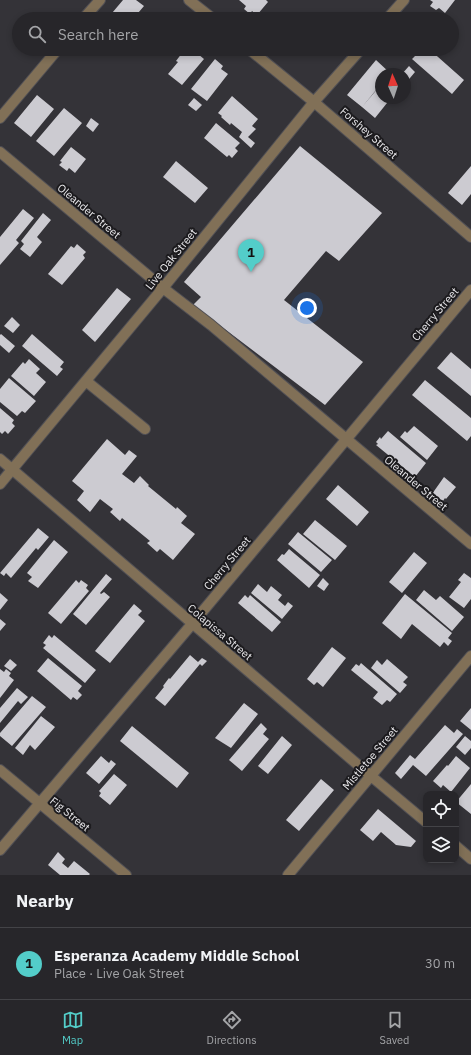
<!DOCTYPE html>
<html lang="en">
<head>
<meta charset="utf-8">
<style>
	:root { --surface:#27262a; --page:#2f2e32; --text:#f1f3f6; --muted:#a4a5a8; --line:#434347; --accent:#53cdc9 }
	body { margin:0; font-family:"IBM Plex Sans",sans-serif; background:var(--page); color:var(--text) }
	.controls { position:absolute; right:12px; bottom:12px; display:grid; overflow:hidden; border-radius:8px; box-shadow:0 2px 6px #0003 }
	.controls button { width:36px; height:36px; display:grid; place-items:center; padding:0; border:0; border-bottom:1px solid var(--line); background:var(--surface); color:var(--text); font:20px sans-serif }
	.compass { position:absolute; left:375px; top:68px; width:36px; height:36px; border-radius:50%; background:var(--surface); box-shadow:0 2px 6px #0003; rotate:357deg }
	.you { position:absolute; left:307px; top:308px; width:14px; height:14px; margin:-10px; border:3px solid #fff; border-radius:50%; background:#1a73e8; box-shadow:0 0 0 6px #1a73e833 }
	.badge { display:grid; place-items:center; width:26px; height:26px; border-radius:50%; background:var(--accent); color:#111; font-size:13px; font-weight:700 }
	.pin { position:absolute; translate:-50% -33px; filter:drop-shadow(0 1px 2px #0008) }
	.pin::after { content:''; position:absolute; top:21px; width:14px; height:12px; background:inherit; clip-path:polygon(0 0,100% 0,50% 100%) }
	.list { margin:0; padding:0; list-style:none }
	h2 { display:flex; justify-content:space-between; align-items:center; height:52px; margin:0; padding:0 16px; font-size:17px }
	h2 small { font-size:13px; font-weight:400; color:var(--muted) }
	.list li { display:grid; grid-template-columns:26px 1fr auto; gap:12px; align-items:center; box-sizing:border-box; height:72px; padding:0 16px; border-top:1px solid var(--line) }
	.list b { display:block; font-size:15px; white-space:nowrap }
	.list p { margin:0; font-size:13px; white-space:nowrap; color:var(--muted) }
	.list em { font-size:13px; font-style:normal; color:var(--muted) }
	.icon { flex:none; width:22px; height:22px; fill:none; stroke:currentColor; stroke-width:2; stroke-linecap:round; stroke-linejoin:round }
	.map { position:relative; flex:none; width:471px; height:875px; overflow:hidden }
	.search { position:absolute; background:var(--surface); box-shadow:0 2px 6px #0003; left:12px; right:12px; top:12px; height:44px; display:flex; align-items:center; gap:10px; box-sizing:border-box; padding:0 14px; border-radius:22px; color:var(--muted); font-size:15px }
	.sheet { height:124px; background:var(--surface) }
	nav { display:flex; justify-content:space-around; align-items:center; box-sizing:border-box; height:56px; border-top:1px solid var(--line); background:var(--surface); font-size:11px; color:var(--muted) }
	nav a { display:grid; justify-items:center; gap:2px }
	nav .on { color:var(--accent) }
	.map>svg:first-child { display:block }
	.building { fill:#cccbd1 }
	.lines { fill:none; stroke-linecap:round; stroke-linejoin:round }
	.minor-casing { stroke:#515055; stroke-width:12 }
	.minor { stroke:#817057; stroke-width:10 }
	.labels { text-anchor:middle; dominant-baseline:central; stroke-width:4; stroke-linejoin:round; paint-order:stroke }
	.street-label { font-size:11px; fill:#ebeaed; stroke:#1c1b1e }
</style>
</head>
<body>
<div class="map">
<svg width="471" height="875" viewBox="0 0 471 875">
	<rect width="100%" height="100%" fill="#343338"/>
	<path class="building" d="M123,0H136L144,6L133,19H107Z
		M239,0H266L268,2L257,15L252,11L250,14L244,9L246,6Z
		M430,0H455L445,13L439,8L436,10L430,6L433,2Z
		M189,49H200L202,50L198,54L204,59L182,85L168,74L178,62L176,61L182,53L184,54Z
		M416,49H429L464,80L452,94L412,59L415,56L412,54Z
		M215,59L223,66L221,69L228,74L207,101L191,89Z
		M376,60L390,73L389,74H381V84L362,107L347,95Z
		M409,66L415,72L405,84V74H402Z
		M379,87L381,88V98H391L375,118L362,107Z
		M37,95L54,109L31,137L14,123Z
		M232,96L258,119L252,126L256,129L248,137L255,143L251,148L239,137L242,132L231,123L230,125L221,117L222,116L218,113Z
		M194,98L202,105L196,111L188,105Z
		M64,108L82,123L54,156L36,141Z
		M91,118L99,124L93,132L86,126Z
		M216,123L240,143L235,148L238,151L232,158L229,155L227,157L204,138Z
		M300,146L382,213L339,261L326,251L284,300L363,362L325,405L193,305L201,297L184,282Z
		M71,147L86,159L75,173L69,168L67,171L59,165L62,162L60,161Z
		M176,161L208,188L195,203L163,177Z
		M471,166V194L462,205L448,193Z
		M23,209L34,218L16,240L19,243L0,265V237Z
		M43,213L51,220L37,237L42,242L30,257L20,249L24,244L21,241Z
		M77,244L86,252L83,255L85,258L62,285L48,274L71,246L74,248Z
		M117,288L131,299L95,342L82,330Z
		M12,317L20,325L13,333L4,326Z
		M1,334L15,346L9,353L0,345V335Z
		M32,334L64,362L60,367L63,369L57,376L22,346Z
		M451,352L471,369V396L437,368Z
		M29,359L40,369L36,373L46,382L34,396L11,376L23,362L25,364Z
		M9,378L36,401L25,413L22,411L17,416L0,402V389Z
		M425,380L471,418V436L467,441L412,395Z
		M0,408L14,420L12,423L15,426L8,434L5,431L2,434L0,432Z
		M414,426L438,446L427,460L400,437L405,431L407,433Z
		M388,431L426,463L415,477L376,445L378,444L376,442L380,437L381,439Z
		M107,439L125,455L129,450L137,456L122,474L134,483L140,476L149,485L148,486L176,509L177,507L187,516L181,523L195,534L173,560L160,549L157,552L147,543L150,541L122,518L120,521L110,512L113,509L100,499L90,512L77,500L84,491L72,481Z
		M444,477L456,487L446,499L445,498L443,501L432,494Z
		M338,485L369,512L357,526L326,499Z
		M315,520L347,546L335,560L303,534Z
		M38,528L49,537L38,550L36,548L11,578L6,573L4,576L0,573Z
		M298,532L332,560L321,572L288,544Z
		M54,540L68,552L38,588L28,581L32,577L27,573Z
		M289,549L320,575L309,588L277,560L282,554L284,555Z
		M414,552L427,563L402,593L389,582Z
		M464,573L471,578V599L464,608L449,597L461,582L458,580Z
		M106,574L112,579L100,593L101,594L104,592L110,597L86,625L73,614Z
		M323,578L329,584L324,591L317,586Z
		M76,580L79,583L81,580L88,585L86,588L89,591L61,624L48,613Z
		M258,584L267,592L271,586L282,595L278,600L285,606L288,602L293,606L282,619L251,593Z
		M424,590L436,600L440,596L464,617L452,631L416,600Z
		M0,593L8,600L0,610Z
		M405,594L452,633L448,638L452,641L448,646L444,642L440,647L412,624L401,639L382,623Z
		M245,595L248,598L250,595L281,622L272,632L238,603Z
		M134,604L142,611L138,615L145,621L110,663L95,651Z
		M0,619L6,624L0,631Z
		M49,635L52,638L54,635L96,670L85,683L43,648L46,645L43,643Z
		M332,647L346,658L323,687L317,682L314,685L307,679Z
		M190,655L198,662L202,658L207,661L202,666L200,664L165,706L155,698L164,687L163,686L169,678L170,679Z
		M48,658L82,686L78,691L82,695L77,700L73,697L71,700L37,671Z
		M10,659L17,665L11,671L4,666Z
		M387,659L408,677L403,682L407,685L400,693L371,668L377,660L382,665Z
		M361,663L397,694L390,702L387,700L382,705L373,698L378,692L351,670L356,664L359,666Z
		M0,669L4,672L6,669L11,673L9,676L14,680L0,698Z
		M17,688L28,697L21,704L18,701L0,723V708Z
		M32,696L46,707L12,746L0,736V733Z
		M244,703L258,714L231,748L215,738Z
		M471,708V730L460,721Z
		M41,716L55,727L35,750L30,745L23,755L15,748Z
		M261,723L267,729L263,734L269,739L242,771L229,760Z
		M445,725L454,733L457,729L463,734L426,776L413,765L401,779L395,773L410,755L415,759Z
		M132,726L189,773L177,788L120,741Z
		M282,736L292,745L268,774L258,766Z
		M465,736L471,741V748L465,755L456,747Z
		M101,756L109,763L111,760L116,764L99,784L86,773Z
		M456,756L470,768L451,792L443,785L441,788L433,781L447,765L448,766Z
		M114,774L127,785L110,805L99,796L101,793L99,791Z
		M321,779L334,790L299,831L286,820Z
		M471,784V814L456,802Z
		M378,809L416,841L411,847L396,845L381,832L373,841L360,830Z
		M58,852L65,859L62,863L68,868L74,861L90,874L89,875H60L48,865Z"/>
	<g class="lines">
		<defs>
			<path id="minor" d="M189,0L213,19
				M83,19L100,0
				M387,19L404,0
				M249,49L314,102L471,237
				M0,118L58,49
				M0,152L163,288L211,325L471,544
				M86,381L145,429
				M0,459L371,776L426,822
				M0,484L163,288L314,102L361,49
				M0,770L126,875
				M456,846L471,859
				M0,850L192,624L471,290
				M288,875L471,656"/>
		</defs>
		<use href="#minor" class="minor-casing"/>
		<use href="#minor" class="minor"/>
	</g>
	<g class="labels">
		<g class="street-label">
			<text transform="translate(369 133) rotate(41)">Forshey Street</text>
			<text transform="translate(89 211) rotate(40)">Oleander Street</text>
			<text transform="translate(171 259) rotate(-51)">Live Oak Street</text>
			<text transform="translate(435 314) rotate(-50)">Cherry Street</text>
			<text transform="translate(416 483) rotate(40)">Oleander Street</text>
			<text transform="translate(227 563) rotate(-50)">Cherry Street</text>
			<text transform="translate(220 632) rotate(40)">Colapissa Street</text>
			<text transform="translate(370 758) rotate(-50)">Mistletoe Street</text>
			<text transform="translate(70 814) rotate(39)">Fig Street</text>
		</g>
	</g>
</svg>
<div class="controls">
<button><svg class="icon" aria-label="locate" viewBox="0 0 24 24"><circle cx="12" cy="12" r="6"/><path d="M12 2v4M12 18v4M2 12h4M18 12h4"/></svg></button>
<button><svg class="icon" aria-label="layers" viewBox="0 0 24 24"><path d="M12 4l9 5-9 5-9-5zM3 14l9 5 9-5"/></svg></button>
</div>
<svg class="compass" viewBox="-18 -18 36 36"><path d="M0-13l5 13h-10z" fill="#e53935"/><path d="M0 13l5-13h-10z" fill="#a4a5a8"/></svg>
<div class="you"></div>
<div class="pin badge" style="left:251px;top:272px">1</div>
<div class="search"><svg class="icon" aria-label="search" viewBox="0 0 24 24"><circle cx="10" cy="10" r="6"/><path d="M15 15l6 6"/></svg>Search here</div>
</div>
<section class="sheet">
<h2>Nearby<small></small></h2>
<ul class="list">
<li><span class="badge">1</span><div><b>Esperanza Academy Middle School</b><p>Place · Live Oak Street</p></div><em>30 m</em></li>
</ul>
</section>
<nav>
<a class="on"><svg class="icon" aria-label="map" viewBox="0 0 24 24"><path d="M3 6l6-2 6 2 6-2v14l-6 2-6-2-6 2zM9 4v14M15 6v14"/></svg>Map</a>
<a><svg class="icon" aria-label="directions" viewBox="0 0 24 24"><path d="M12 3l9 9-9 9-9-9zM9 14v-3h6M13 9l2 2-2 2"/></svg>Directions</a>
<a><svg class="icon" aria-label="saved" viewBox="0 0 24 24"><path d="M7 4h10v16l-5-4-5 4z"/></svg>Saved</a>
</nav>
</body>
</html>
